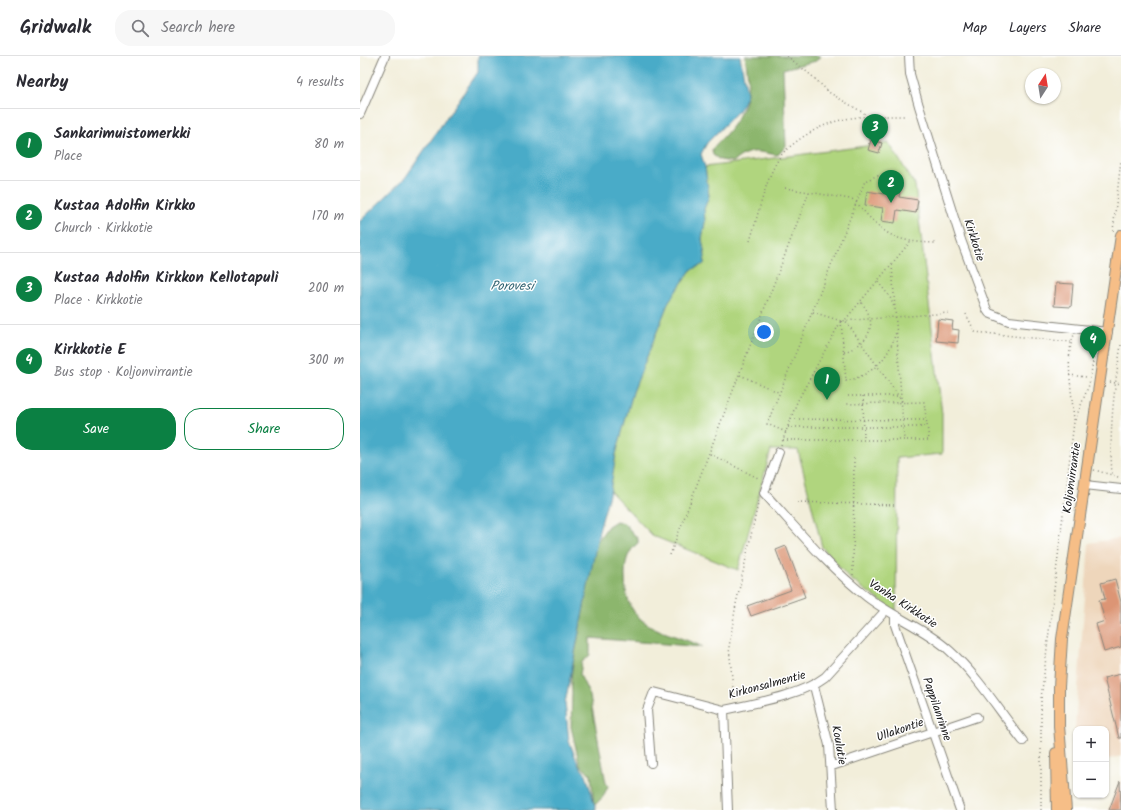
<!DOCTYPE html>
<html lang="en">
<head>
<meta charset="utf-8">
<style>
	:root { --surface:#fff; --page:#f7f7f7; --text:#2b2b33; --muted:#7c7c81; --line:#e1e1e2; --accent:#0b8043 }
	body { margin:0; font-family:Kalam,sans-serif; background:var(--page); color:var(--text) }
	.controls { position:absolute; right:12px; bottom:12px; display:grid; overflow:hidden; border-radius:8px; box-shadow:0 1px 3px #0004 }
	.controls button { width:36px; height:36px; display:grid; place-items:center; padding:0; border:0; border-bottom:1px solid var(--line); background:var(--surface); color:var(--text); font:20px sans-serif }
	.compass { position:absolute; left:665px; top:12px; width:36px; height:36px; border-radius:50%; background:var(--surface); box-shadow:0 1px 3px #0004; rotate:12deg }
	.you { position:absolute; left:404px; top:276px; width:14px; height:14px; margin:-10px; border:3px solid #fff; border-radius:50%; background:#1a73e8; box-shadow:0 0 0 6px #1a73e833 }
	.badge { display:grid; place-items:center; width:26px; height:26px; border-radius:50%; background:var(--accent); color:#fff; font-size:13px; font-weight:700 }
	.pin { position:absolute; translate:-50% -33px; filter:drop-shadow(0 1px 2px #0008) }
	.pin::after { content:''; position:absolute; top:21px; width:14px; height:12px; background:inherit; clip-path:polygon(0 0,100% 0,50% 100%) }
	.list { margin:0; padding:0; list-style:none }
	h2 { display:flex; justify-content:space-between; align-items:center; height:52px; margin:0; padding:0 16px; font-size:17px }
	h2 small { font-size:13px; font-weight:400; color:var(--muted) }
	.list li { display:grid; grid-template-columns:26px 1fr auto; gap:12px; align-items:center; box-sizing:border-box; height:72px; padding:0 16px; border-top:1px solid var(--line) }
	.list b { display:block; font-size:15px; white-space:nowrap }
	.list p { margin:0; font-size:13px; white-space:nowrap; color:var(--muted) }
	.list em { font-size:13px; font-style:normal; color:var(--muted) }
	.actions { display:flex; gap:8px; padding:12px 16px }
	.actions a { flex:1; padding:9px 0; border:1px solid var(--accent); border-radius:16px; text-align:center; font-size:14px; color:var(--accent) }
	.actions .main { background:var(--accent); color:#fff }
	.icon { flex:none; width:22px; height:22px; fill:none; stroke:currentColor; stroke-width:2; stroke-linecap:round; stroke-linejoin:round }
	.map { position:relative; flex:none; width:761px; height:754px; overflow:hidden }
	header { display:flex; align-items:center; gap:24px; box-sizing:border-box; height:56px; padding:0 20px; background:var(--surface); border-bottom:1px solid var(--line) }
	header strong { font-size:19px }
	nav { display:flex; gap:22px; margin-inline-start:auto; font-size:14px }
	.search { width:280px; height:36px; background:var(--page); display:flex; align-items:center; gap:10px; box-sizing:border-box; padding:0 14px; border-radius:16px; color:var(--muted); font-size:15px }
	main { display:flex }
	aside { flex:1; background:var(--surface) }
	.map>svg:first-child { display:block }
	.built { fill:#eed6bb }
	.green { fill:#b0d57e; stroke:#66784d }
	.forest { fill:#8cb66d; stroke:#546944 }
	.water { fill:#49abc8; stroke:#326472 }
	.building { fill:#dc9575 }
	.lines { fill:none; stroke-linecap:round; stroke-linejoin:round }
	.minor-casing { stroke:#87857b; stroke-width:10 }
	.major-casing { stroke:#87857b; stroke-width:12 }
	.path { stroke:#87857b; stroke-width:1.5; stroke-dasharray:1 3; stroke-linecap:butt }
	.minor { stroke:#fff; stroke-width:8 }
	.major { stroke:#f6be87; stroke-width:10 }
	.labels { text-anchor:middle; dominant-baseline:central; stroke-width:3; stroke-linejoin:round; paint-order:stroke }
	.street-label { font-size:12px; fill:#1c1c1c; stroke:#fff }
	.water-label { font-size:13px; font-style:italic; fill:#326472; stroke:#fff }
</style>
</head>
<body>
<header>
<strong>Gridwalk</strong>
<div class="search"><svg class="icon" aria-label="search" viewBox="0 0 24 24"><circle cx="10" cy="10" r="6"/><path d="M15 15l6 6"/></svg>Search here</div>
<nav><a>Map</a><a>Layers</a><a>Share</a></nav>
</header>
<main>
<aside>
<h2>Nearby<small>4 results</small></h2>
<ul class="list">
<li><span class="badge">1</span><div><b>Sankarimuistomerkki</b><p>Place</p></div><em>80 m</em></li>
<li><span class="badge">2</span><div><b>Kustaa Adolfin Kirkko</b><p>Church · Kirkkotie</p></div><em>170 m</em></li>
<li><span class="badge">3</span><div><b>Kustaa Adolfin Kirkkon Kellotapuli</b><p>Place · Kirkkotie</p></div><em>200 m</em></li>
<li><span class="badge">4</span><div><b>Kirkkotie E</b><p>Bus stop · Koljonvirrantie</p></div><em>300 m</em></li>
</ul>
<div class="actions"><a class="main">Save</a><a>Share</a></div>
</aside>
<div class="map">
<svg width="761" height="754" viewBox="0 0 761 754">
	<rect width="100%" height="100%" fill="#fff"/>
	<filter id="ink" filterUnits="userSpaceOnUse"><feTurbulence type="fractalNoise" baseFrequency=".025" numOctaves="2"/><feDisplacementMap in="SourceGraphic" scale="8" xChannelSelector="R" yChannelSelector="G"/><feConvolveMatrix kernelMatrix="1 2 1 2 8 2 1 2 1" color-interpolation-filters="sRGB"/></filter>
	<filter id="wash" filterUnits="userSpaceOnUse"><feTurbulence type="fractalNoise" baseFrequency=".012" numOctaves="4" result="noise"/><feDisplacementMap in="SourceGraphic" scale="16" xChannelSelector="R" yChannelSelector="G"/><feGaussianBlur stdDeviation="0.9" result="paint"/><feColorMatrix in="noise" values="0 0 0 0 0 0 0 0 0 0 0 0 0 0 0 0 0 1.4 0 .05"/><feComposite in="paint" operator="in"/></filter>
	<g filter="url(#wash)">
		<rect width="100%" height="100%" fill="#f2eeda"/>
		<path class="built" d="M761,482V700L746,704V673H716V711L712,712L729,487Z"/>
		<path class="green" d="M529,87L555,129L582,358V398L537,402L536,556L490,523L462,491L438,394H411L378,514L293,480L250,435L256,398L273,336L309,245L331,214L345,200L342,183L345,166L344,153L349,140L345,111Z"/>
		<path class="forest" d="M385,0H460L456,5L423,13L426,90L418,99C397,96 391,91 373,106L360,104L353,99L352,93C359,85 367,78 373,69C389,46 390,27 385,0Z
			M256,465L264,467L278,483V487C267,496 265,506 265,520C264,574 304,573 343,591L230,582V599L222,606L220,619L230,640L246,727L248,730L243,741L234,750L231,718L220,710L211,671L212,636L211,626L212,614L236,487L248,470Z"/>
		<path class="water" d="M118,0H380L387,38L380,53L347,87L341,98L345,111L349,140L344,153L345,166L342,183L345,200L344,208L331,214L309,245L273,336L256,398L250,435L239,475L205,647L209,685L219,710L226,718L236,754H0V165L45,122L118,16Z"/>
		<g id="blocks">
			<path class="building" d="M511,84L522,87L519,97L508,94Z
				M526,125L541,128L539,141L558,144L556,157L537,154L535,167L521,165L523,152L505,149L507,135L524,138Z
				M696,227L713,228L711,251L694,250Z
				M578,263L593,265L592,273L599,274L598,287L576,285Z
				M426,490L445,541L391,560L387,550L431,534L416,494Z
				M755,523L761,546V591L744,596L736,568L745,565L739,544L745,543L741,527Z
				M761,618V682H759L744,622Z
				M760,725L761,754H749Z"/>
		</g>
	</g>
	<g filter="url(#ink)">
		<use href="#blocks" fill-opacity="0" stroke="#87857b" stroke-width="1"/>
		<g class="lines">
			<defs>
				<path id="minor" d="M549,0L550,18L559,50L601,184L627,254L629,257L649,265L748,276
					M0,58L25,0
					M419,396L404,437C437,473 468,511 507,541C533,561 566,573 590,595C618,620 640,656 663,685
					M725,429L761,433
					M535,560V569L600,754
					M454,630L469,689L473,754
					M291,707L287,654L294,636L364,654
					M472,710L617,661
					M368,754L364,654C394,647 440,640 465,621L526,554"/>
				<path id="major" d="M696,697L697,754
					M706,754L699,670V631L702,583L761,179"/>
			</defs>
			<use href="#minor" class="minor-casing"/>
			<use href="#major" class="major-casing"/>
			<path class="path" d="M427,0L452,20L470,37L507,59
				M509,88L514,60
				M425,132L496,144
				M496,146C524,179 533,186 576,187
				M753,175L761,104
				M390,185C397,163 406,122 418,104C423,95 432,89 440,83C476,58 504,60 545,60
				M532,209L544,384
				M518,226L530,241L534,251
				M453,256L481,265L589,257
				M606,258L615,276L711,286
				M481,265L486,325C513,319 529,302 536,276
				M733,282L735,285V291
				M761,289C754,333 749,375 752,419L761,422
				M484,296C509,288 520,268 501,246
				M380,319L420,337
				M709,319L726,321
				M750,326L761,328
				M488,340H538
				M503,340L504,384
				M542,345L485,264L550,186
				M431,363L567,364
				M715,364L729,329L735,295
				M428,371H568
				M426,376L407,368L505,125L516,120L528,119
				M423,384H569L564,346L487,348
				M421,389L437,346L481,265
				M350,398L400,423
				M734,414L752,419
				M437,446L535,449
				M310,499L449,136
				M493,519L494,400
				M374,643L369,591L376,548L399,443
				M681,754V643L714,366C713,341 704,301 714,279"/>
			<use href="#minor" class="minor"/>
			<use href="#major" class="major"/>
		</g>
	</g>
	<g class="labels">
		<g class="street-label">
			<text transform="translate(614 184) rotate(72)">Kirkkotie</text>
			<text transform="translate(712 422) rotate(-82)">Koljonvirrantie</text>
			<text transform="translate(543 548) rotate(33)">Vanha Kirkkotie</text>
			<text transform="translate(407 629) rotate(-15)">Kirkonsalmentie</text>
			<text transform="translate(577 653) rotate(71)">Pappilanrinne</text>
			<text transform="translate(540 674) rotate(-19)">Ullakontie</text>
			<text transform="translate(479 689) rotate(80)">Koulutie</text>
		</g>
		<g class="water-label">
			<text x="152" y="230">Porovesi</text>
		</g>
	</g>
</svg>
<div class="controls">
<button>+</button>
<button>−</button>
</div>
<svg class="compass" viewBox="-18 -18 36 36"><path d="M0-13l5 13h-10z" fill="#e53935"/><path d="M0 13l5-13h-10z" fill="#7c7c81"/></svg>
<div class="you"></div>
<div class="pin badge" style="left:467px;top:344px">1</div>
<div class="pin badge" style="left:531px;top:147px">2</div>
<div class="pin badge" style="left:515px;top:91px">3</div>
<div class="pin badge" style="left:733px;top:303px">4</div>
</div>
</main>
</body>
</html>
